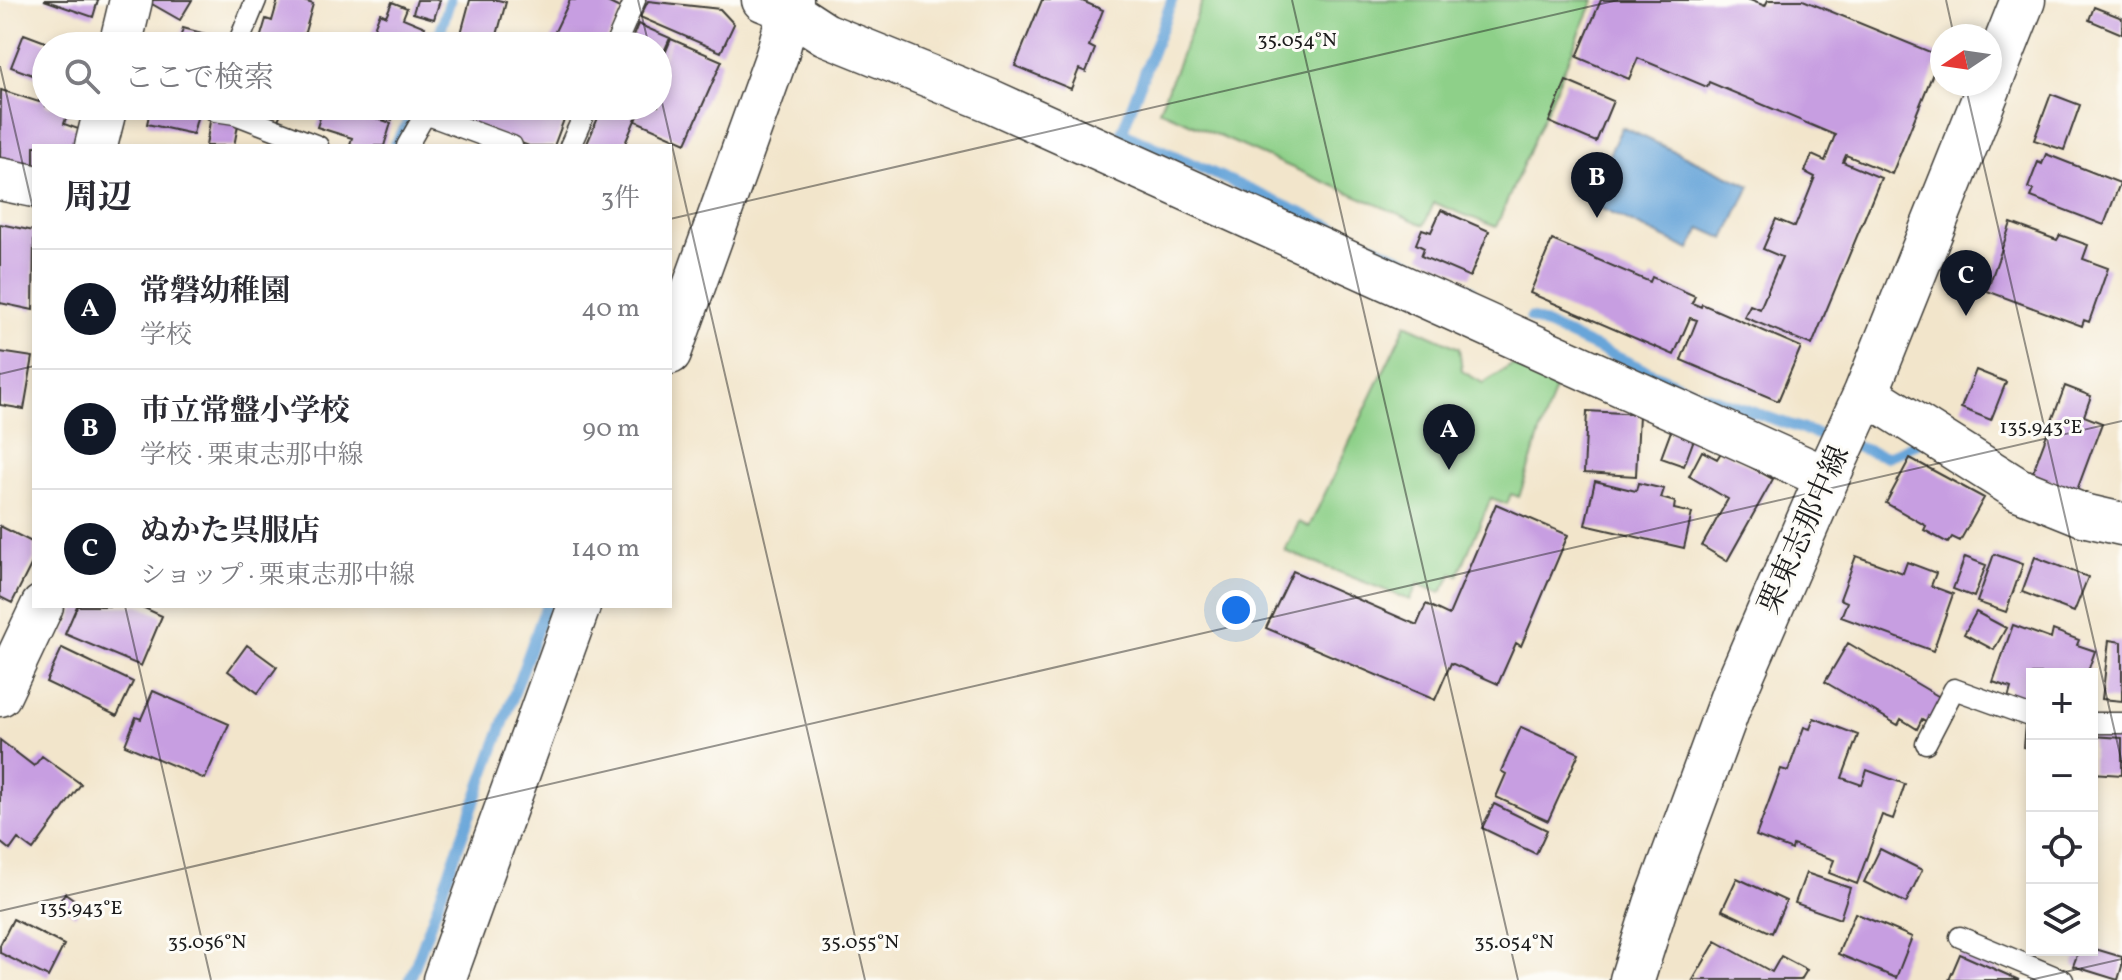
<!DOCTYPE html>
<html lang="ja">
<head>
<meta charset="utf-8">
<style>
	:root { --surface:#fff; --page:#f2f2f3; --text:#2b2b33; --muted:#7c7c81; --line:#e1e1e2; --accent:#111827 }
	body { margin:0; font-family:Vollkorn,"Noto Serif JP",serif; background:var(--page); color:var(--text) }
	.controls { position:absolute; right:24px; bottom:24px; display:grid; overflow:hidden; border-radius:0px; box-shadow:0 4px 12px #0003 }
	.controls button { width:72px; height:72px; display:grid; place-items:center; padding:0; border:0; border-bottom:2px solid var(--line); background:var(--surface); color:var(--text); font:40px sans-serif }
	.compass { position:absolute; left:1930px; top:24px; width:72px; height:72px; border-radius:50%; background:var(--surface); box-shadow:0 4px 12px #0003; rotate:257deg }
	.you { position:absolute; left:1236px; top:610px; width:28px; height:28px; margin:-20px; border:6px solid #fff; border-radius:50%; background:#1a73e8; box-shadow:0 0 0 12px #1a73e833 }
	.badge { display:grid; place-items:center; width:52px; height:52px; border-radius:50%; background:var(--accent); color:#fff; font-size:26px; font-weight:700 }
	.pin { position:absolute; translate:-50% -66px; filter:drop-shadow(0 2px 4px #0008) }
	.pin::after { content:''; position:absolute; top:42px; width:28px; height:24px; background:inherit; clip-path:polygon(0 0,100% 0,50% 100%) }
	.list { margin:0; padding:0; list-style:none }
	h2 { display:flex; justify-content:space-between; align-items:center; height:104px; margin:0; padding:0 32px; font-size:34px }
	h2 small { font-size:26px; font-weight:400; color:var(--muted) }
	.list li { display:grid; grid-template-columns:52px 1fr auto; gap:24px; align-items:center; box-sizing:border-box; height:120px; padding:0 32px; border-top:2px solid var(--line) }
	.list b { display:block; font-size:30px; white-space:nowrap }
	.list p { margin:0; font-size:26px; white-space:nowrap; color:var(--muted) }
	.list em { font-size:26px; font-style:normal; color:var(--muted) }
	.icon { flex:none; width:44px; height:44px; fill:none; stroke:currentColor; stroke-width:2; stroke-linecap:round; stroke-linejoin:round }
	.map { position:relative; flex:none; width:2122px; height:980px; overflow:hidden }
	.search { position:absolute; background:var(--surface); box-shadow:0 4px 12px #0003; left:32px; top:32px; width:640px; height:88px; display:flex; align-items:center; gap:20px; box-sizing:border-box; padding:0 28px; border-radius:44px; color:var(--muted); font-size:30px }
	.panel { position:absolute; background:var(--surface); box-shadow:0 4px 12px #0003; left:32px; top:144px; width:640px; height:464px; border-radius:0px }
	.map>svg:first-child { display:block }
	.green { fill:#8ed089; stroke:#557652; stroke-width:2 }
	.water { fill:#67a5d9; stroke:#42607a; stroke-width:2 }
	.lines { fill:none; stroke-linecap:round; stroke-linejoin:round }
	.stream { stroke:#67a5d9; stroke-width:11 }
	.building { fill:#c79ee1 }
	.lane-casing { stroke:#3c3a36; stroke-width:23 }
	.street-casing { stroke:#3c3a36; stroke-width:45 }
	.primary-casing { stroke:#3c3a36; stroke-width:47 }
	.lane { stroke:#fff; stroke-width:20 }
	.street { stroke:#fff; stroke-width:42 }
	.primary { stroke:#fff; stroke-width:44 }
	.ticks { fill:none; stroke:#1c1c1c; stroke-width:2; stroke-opacity:0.45 }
	.labels { text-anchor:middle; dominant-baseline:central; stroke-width:6; stroke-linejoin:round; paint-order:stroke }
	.street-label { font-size:30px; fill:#1c1c1c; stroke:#fdfcf7 }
	.ticks-label { font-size:20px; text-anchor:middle; fill:#1c1c1c; stroke:#fdfcf7; stroke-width:6; stroke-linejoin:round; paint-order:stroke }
</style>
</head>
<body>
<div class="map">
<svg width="2122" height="980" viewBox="0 0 2122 980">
	<rect width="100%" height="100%" fill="#fdfcf7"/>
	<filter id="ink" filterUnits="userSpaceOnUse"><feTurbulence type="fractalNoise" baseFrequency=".0125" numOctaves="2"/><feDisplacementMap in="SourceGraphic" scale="16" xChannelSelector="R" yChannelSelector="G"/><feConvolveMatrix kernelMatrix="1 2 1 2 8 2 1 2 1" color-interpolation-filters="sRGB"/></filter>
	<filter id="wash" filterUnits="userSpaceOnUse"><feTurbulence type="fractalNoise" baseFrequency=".006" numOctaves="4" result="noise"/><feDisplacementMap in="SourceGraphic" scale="32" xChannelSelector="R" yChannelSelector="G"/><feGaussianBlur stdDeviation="1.8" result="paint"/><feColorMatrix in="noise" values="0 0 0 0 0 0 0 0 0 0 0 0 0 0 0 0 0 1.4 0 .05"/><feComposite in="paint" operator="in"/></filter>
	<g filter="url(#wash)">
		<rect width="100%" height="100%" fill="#f2e5cb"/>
		<path class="green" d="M1203,0H1594L1496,227L1434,203L1424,225L1159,110Z
			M1406,324L1459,348L1462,371L1483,383L1512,365L1556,385L1519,497L1511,494L1507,504L1491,498L1458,576L1453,573L1441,593L1418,584L1410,600L1285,551L1299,522L1309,527Z"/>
		<path class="water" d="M1622,127L1750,186L1725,239L1701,228L1690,250L1587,202Z"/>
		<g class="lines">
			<path class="stream" d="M1172,0L1122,132L1471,290
				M436,46L450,0
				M394,146L418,106
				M1531,318L1692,391L1834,440
				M1851,445L1887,457L1922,441L1924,442
				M410,980L546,606"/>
		</g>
		<g id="blocks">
			<path class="building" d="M44,0H98L93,17Z
				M145,0H192L180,20Z
				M278,0H301L313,4L301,46H264L266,41L260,39L266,19L272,21Z
				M417,0H440L434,19L413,13Z
				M470,0H498L506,2L494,46H478L459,41Z
				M570,0H603L622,9L604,46H548Z
				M1042,0H1080L1103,10L1089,46L1095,49L1086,72L1079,69L1071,89L1015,66Z
				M1601,0H1750L1765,6L1768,0H1803L1940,56L1892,174L1846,155L1843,162L1881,178L1812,345L1744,317L1750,305L1760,309L1782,257L1763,249L1776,219L1795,227L1815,177L1805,172V171L1812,155L1825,161L1835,135L1709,82L1707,87L1638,58L1629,79L1577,57Z
				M648,1L720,9L734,24L721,52L640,17Z
				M392,2L407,8L403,18L425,27L418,46H367L380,13L386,16Z
				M2094,7L2122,18V34L2089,20Z
				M638,24L670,38L658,66V46H629Z
				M183,28L213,36L211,46H178Z
				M24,34L56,46H46V80L11,67Z
				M671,39L722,61L686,143L636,121L642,106H658V70Z
				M1566,81L1613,101L1596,142L1549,122Z
				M1,90L39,102L41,94L46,96V106H70L64,124L84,131L79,146H34V172L0,161Z
				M2051,94L2080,105L2064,150L2034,140Z
				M151,106H200L193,134L147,124Z
				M245,106H284L278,120Z
				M324,106H339L391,123L384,146H356L350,144L352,138L317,127Z
				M358,106H397L392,120Z
				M430,106H569L554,146H529L429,108Z
				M603,106H641L624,146H586Z
				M211,115L239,120L234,146H206Z
				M2046,154L2120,183L2104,225L2031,197L2034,190L2028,188L2038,162L2042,164Z
				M1441,210L1489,231L1470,277L1421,256L1424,248L1416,244L1422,229L1431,232Z
				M2011,223L2057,240L2060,235L2088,245L2083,259L2108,268L2089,322L2084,320L2082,326L1987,291Z
				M0,224L34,231L33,310L0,303Z
				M1552,240L1650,282L1652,277L1695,296L1692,303L1701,307L1702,304L1801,347L1778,401L1681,360L1697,320L1690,318L1674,355L1530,293Z
				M0,352L33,357L24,409L0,405Z
				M1976,370L2006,382L1991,420L1961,408Z
				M2065,386L2091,396L2084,416L2102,423L2077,490L2032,474Z
				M1587,411L1639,414L1636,476L1584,473Z
				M1671,431L1694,439L1684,466L1661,458Z
				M1702,451L1717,459L1722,451L1773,479L1727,561L1702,546L1728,499L1689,476Z
				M1910,458L1984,498L1960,541L1952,537L1948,543L1924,530L1926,526L1886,503Z
				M1595,481L1636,491L1638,483L1664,489L1661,498L1675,502L1674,509L1692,513L1684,548L1585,525Z
				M1496,504L1568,535L1521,646L1516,643L1498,684L1451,663L1435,700L1266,628L1293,571L1417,625L1426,604L1449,615Z
				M0,526L34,543V559L12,603L0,597Z
				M1994,554L2023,564L2006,612L1977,602Z
				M1856,556L1903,573L1907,562L1936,573L1931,586L1953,594L1933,651L1841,617L1847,602L1840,599Z
				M1965,557L1986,565L1974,597L1953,589Z
				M2035,557L2088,577L2074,612L2022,592Z
				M77,606H140L162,616L141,666L65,634Z
				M1976,612L2006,628L1994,650L1964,634Z
				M2013,625L2051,639L2053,630L2079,640L2077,645L2095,651L2087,674H2032V708L2008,699L2011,688L1993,682Z
				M2109,640L2122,642V701L2102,699Z
				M1848,643L1948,702L1934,726L1922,719L1917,729L1901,719L1898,725L1825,682Z
				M247,645L277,667L258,693L228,671Z
				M62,648L133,682L117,716L46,682Z
				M153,691L229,724L205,779L125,745L136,717L141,719Z
				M1814,718L1858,735L1842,778L1862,785L1867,770L1905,784L1893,819L1882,815L1857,884L1829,873L1834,860L1793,845L1792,850L1756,836L1781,769L1788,771L1804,727L1810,729Z
				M2025,725H2032V748L2023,747Z
				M1521,727L1579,753L1548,821L1496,797L1506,774L1501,771Z
				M2092,736L2122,738V775L2092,773Z
				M0,740L34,766L42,756L81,784L33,850L18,839L10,850L0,842Z
				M1494,804L1547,830L1536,854L1482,828Z
				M1880,849L1922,870L1906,903L1864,882Z
				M1806,873L1850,888L1840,919L1795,903Z
				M1737,878L1786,901L1772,933L1722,910Z
				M65,893L82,905L75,916L58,904Z
				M1855,913L1912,937L1896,978L1838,954Z
				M13,919L64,945L48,977L0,953V945Z
				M1716,941L1772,972L1781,956L1807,970L1801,980H1693Z
				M2092,948L2122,957V966L2118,980L2073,966L2079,950H2092Z
				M1960,954L2019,980H1949Z"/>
		</g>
	</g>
	<g filter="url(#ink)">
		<use href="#blocks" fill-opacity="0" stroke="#3c3a36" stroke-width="2"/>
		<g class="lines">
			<defs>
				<path id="lane" d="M237,46L256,0
					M615,46L635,0
					M217,106L215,111L235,114L318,146
					M407,146L423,118L431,116L512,146
					M570,146L588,106
					M2092,723H2122
					M1926,743L1954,689L2032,717
					M1960,937L2063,980"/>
				<path id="street" d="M763,0L788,10L825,34L991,101L1827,478
					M120,46L131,0
					M96,146L106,106
					M0,179L34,186
					M670,353L777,55L792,0
					M1866,393L2018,489L2083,515L2122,524
					M0,695L42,606
					M444,980L579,606"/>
				<path id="primary" d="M1990,83L2023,0
					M1632,980L1656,904L1733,695L1827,478L1866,393L1990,84"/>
			</defs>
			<use href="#lane" class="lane-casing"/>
			<use href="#street" class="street-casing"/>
			<use href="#primary" class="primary-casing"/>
			<use href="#lane" class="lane"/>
			<use href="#street" class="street"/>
			<use href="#primary" class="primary"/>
		</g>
	</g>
	<path class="ticks" d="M638,0L649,46M1292,0L1518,980M1946,0L1954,36M0,66L34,213M1965,84L2122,763M658,85L865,980M670,219L1618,0M0,374L34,366M125,606L211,980M0,911L2122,421M2030,980L2122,959"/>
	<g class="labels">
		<g class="street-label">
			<text transform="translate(1805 530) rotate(-66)">栗東志那中線</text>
		</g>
	</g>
	<g class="ticks-label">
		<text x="1297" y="46">35.054°N</text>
		<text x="2041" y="433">135.943°E</text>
		<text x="81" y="914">135.943°E</text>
		<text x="207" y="948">35.056°N</text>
		<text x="860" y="948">35.055°N</text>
		<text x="1514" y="948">35.054°N</text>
	</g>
</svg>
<div class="controls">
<button>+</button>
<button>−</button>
<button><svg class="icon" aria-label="locate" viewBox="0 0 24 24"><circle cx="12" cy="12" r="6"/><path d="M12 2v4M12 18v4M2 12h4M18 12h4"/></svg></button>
<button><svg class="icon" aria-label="layers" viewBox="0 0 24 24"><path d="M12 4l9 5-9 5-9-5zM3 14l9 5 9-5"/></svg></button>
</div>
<svg class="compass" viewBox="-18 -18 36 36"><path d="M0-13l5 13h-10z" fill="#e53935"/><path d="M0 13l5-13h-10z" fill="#7c7c81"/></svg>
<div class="you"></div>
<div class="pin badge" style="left:1449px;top:470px">A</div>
<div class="pin badge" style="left:1597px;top:218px">B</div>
<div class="pin badge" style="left:1966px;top:316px">C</div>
<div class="search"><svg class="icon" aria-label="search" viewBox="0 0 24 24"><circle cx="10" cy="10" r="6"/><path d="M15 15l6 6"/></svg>ここで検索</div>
<section class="panel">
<h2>周辺<small>3件</small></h2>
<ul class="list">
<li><span class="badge">A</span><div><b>常磐幼稚園</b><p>学校</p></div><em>40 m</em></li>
<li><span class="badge">B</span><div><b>市立常盤小学校</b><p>学校 · 栗東志那中線</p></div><em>90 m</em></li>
<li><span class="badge">C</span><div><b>ぬかた呉服店</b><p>ショップ · 栗東志那中線</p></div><em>140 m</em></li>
</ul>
</section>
</div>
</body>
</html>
